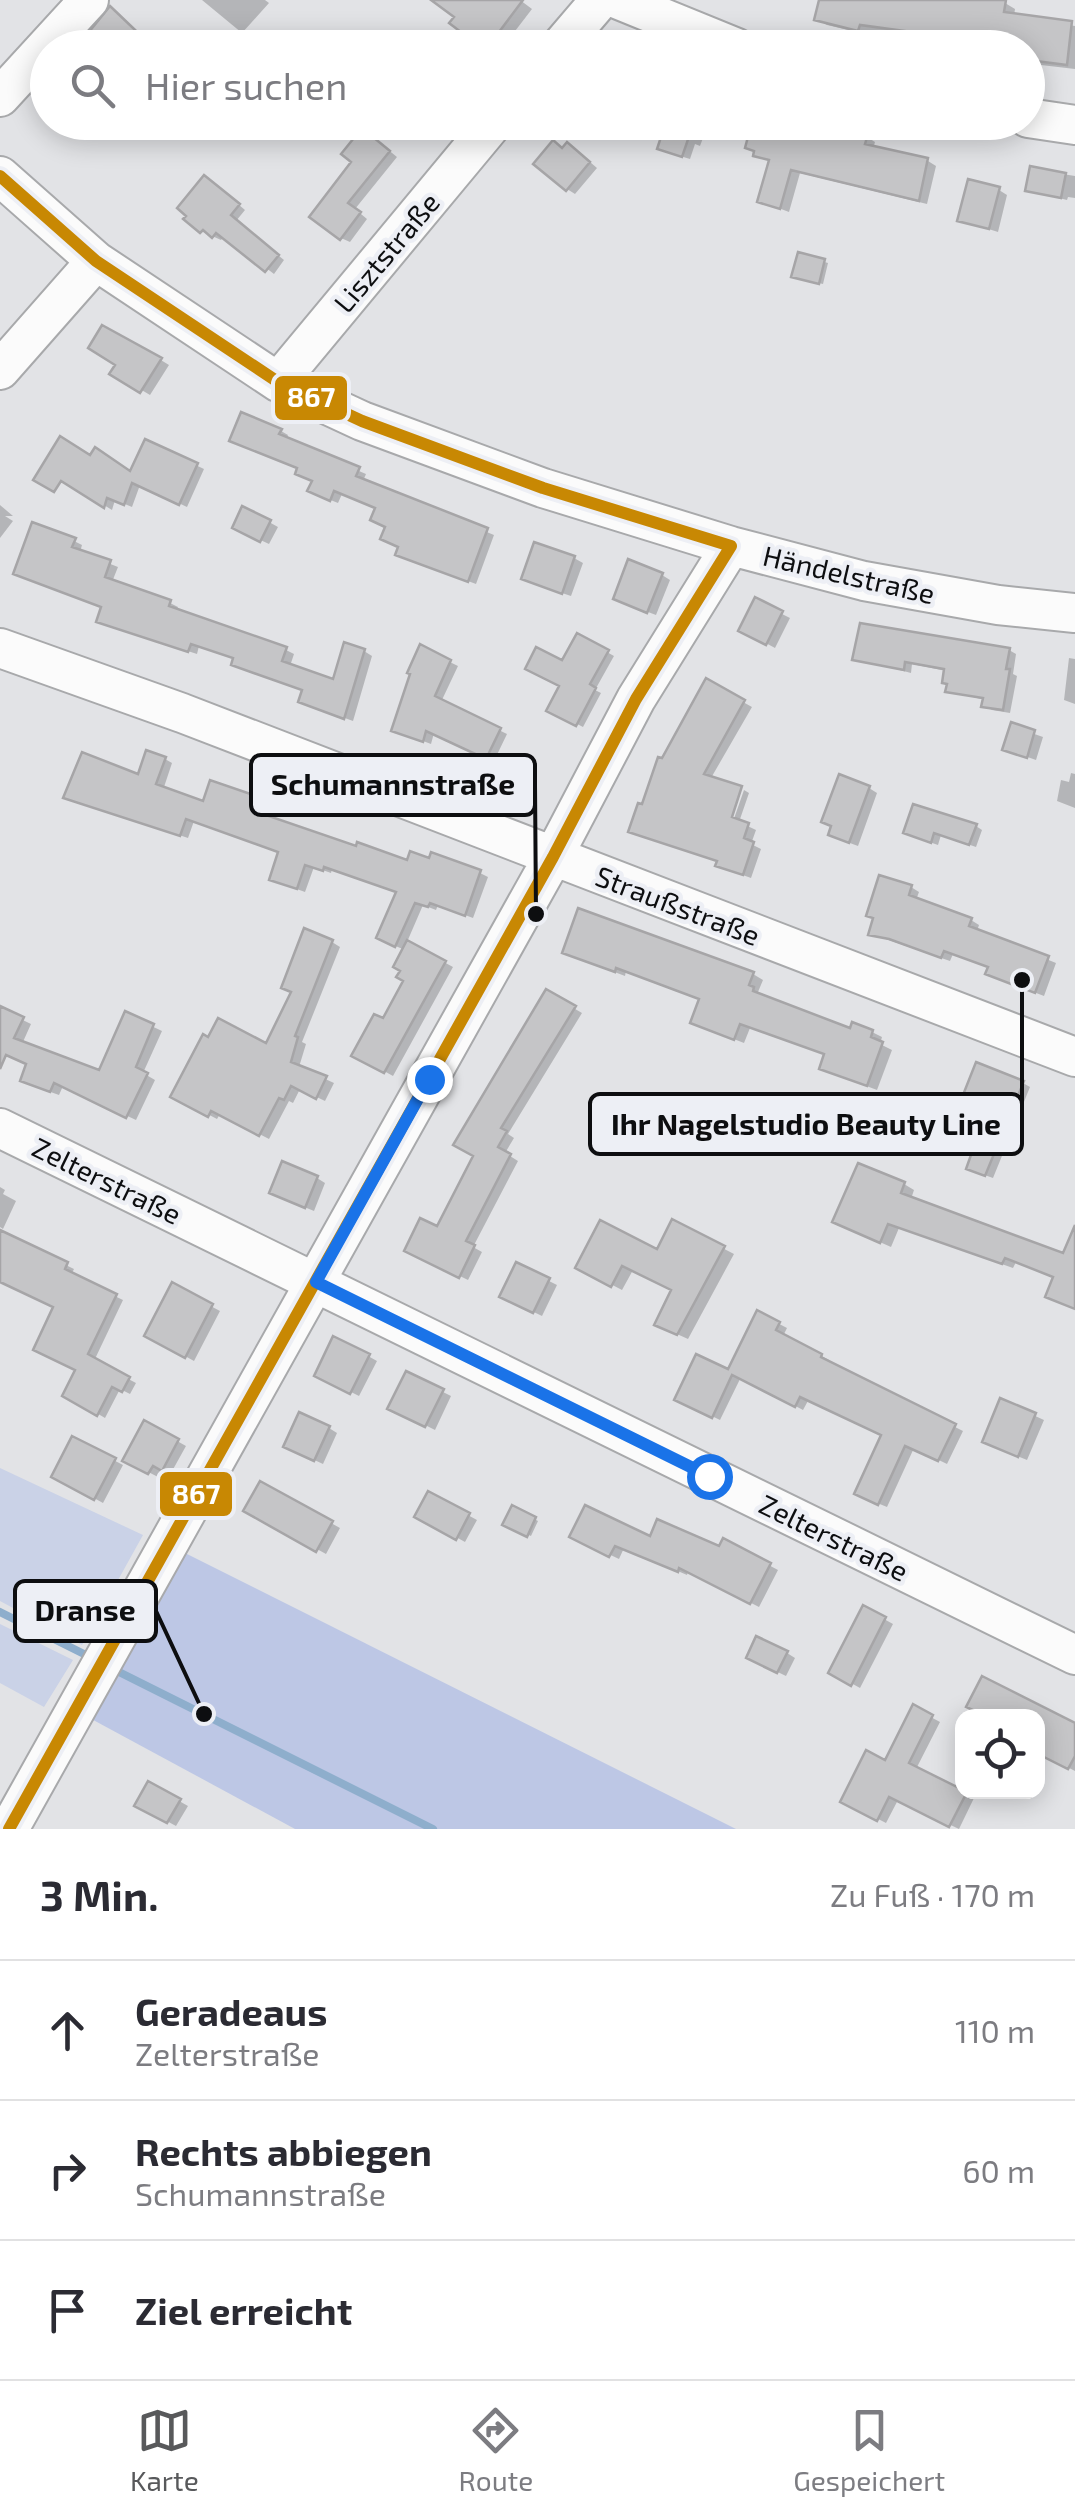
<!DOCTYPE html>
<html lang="de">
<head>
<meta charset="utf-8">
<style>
	:root { --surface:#fff; --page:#f7f7f7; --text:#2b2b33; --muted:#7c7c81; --line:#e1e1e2; --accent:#58595b }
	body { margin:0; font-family:"Exo 2",sans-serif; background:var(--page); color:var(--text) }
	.controls { position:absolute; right:30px; bottom:30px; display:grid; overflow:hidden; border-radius:20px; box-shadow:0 5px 25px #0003 }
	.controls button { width:90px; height:90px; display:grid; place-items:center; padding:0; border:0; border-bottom:2px solid var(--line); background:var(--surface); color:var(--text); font:50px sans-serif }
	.stop { position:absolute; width:30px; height:30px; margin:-22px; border:8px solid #1a73e8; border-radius:50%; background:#fff }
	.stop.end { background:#1a73e8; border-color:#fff; box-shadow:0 2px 10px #0008 }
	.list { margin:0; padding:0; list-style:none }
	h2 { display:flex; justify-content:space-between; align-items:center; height:130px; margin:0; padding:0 40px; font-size:42px }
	h2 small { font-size:32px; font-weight:400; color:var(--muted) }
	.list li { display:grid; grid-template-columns:65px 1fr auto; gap:30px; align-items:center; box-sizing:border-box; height:140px; padding:0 40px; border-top:2px solid var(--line) }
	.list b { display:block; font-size:38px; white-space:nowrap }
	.list p { margin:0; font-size:32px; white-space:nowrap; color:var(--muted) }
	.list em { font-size:32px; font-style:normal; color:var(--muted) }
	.icon { flex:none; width:55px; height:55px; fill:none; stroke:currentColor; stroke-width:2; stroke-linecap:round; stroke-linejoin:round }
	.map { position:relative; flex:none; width:1075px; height:1829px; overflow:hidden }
	.search { position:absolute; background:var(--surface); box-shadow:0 5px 25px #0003; left:30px; right:30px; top:30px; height:110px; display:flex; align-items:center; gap:25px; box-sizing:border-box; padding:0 35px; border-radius:55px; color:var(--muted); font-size:38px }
	.sheet { height:550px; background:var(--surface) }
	nav { display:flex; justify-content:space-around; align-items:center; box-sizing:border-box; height:140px; border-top:2px solid var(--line); background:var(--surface); font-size:28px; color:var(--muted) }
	nav a { display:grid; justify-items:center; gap:5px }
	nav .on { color:var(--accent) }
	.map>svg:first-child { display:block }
	.green { fill:#cad2e7 }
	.forest { fill:#bdc7e5 }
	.shadow { fill:#0003 }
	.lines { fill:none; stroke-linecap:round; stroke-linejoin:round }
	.stream { stroke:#8eaecc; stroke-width:8 }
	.building { fill:#c5c5c7; stroke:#a6a5a7; stroke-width:2.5 }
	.minor-casing { stroke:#a8a9ab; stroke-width:42 }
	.minor { stroke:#fbfbfb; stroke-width:38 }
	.bus-1-casing { stroke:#edeff5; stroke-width:20 }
	.bus-1 { stroke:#c88803; stroke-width:12 }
	.route { stroke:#1a73e8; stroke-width:12 }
	.labels { text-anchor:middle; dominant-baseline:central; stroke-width:9; stroke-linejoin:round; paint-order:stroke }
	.street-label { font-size:28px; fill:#0d0e10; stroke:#edeff5 }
	.leader { fill:none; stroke:#0d0e10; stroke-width:4 }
	.callout-dot { fill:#0d0e10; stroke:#edeff5; stroke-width:4 }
	.callout { fill:#edeff5; stroke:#0d0e10; stroke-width:4 }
	.callout-label { font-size:30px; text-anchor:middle; font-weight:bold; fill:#0d0e10 }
	.line-badge { stroke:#edeff5; stroke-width:4 }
	.badge-label { font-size:28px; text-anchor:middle; font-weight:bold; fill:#fff }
</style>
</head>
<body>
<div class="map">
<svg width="1075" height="1829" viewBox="0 0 1075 1829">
	<rect width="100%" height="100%" fill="#e2e3e6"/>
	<path class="green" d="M0,1468L143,1535L82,1645L0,1601Z
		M0,1624L73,1660L44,1707L0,1683Z"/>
	<path class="forest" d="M179,1550L736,1829H295L84,1715Z"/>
	<path class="shadow" d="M202,0H265L269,3L242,33Z
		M434,0H520L532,9L502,48H486L457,17Z
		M821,0H985L1005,3L1015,9L1014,16L1075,26V69L1041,65L1030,59L1028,48H994L870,30L869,35L827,25L817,19Z
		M208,33L216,38L227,48H194Z
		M406,122H451L440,135L430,129L424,136Z
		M662,122H709L700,146L695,144L690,159L667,152L665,133L659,130Z
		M371,136L397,157L355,209L367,219L350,242L341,238L354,161Z
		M867,137L875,142L873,149L928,161L936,166L927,204L800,173L789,212L760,201L771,161L756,154Z
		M564,150H576L597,168L575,194L567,189Z
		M1032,169L1075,176V198L1068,197L1067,200L1027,190Z
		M212,182L245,210L236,221L284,260L274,274L224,236L221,240L201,231Z
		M999,190L1007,195L998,232L960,220Z
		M800,255L828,263L823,284L797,278Z
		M133,343L169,365L150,395L113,373Z
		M281,431L288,435L286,440L366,474L363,481L494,535L476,584L406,558L377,508L342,494L338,503L318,495L314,481L300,468L240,444Z
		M147,442L204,469L187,507L140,485L132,507L115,500L112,510L52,473L91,458L132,474Z
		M0,505L13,516H5L13,521L0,538Z
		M269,522L278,527L269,544L243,532Z
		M74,541L82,545L80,552L118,567L112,582L170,603L178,607L176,612L286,650L294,654L290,666L334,682L364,651L372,656L353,721L309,705L304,690L236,659L199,646L197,654L107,625L104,607L24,577Z
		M574,558L583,563L571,596L532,583Z
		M662,575L670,580L656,615L624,603Z
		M756,601L790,618L775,648L741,630Z
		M578,636L614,656L595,690L601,693L583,727L550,710L562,685L563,664Z
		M421,648L458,666L441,702L507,734L494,761L434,733L431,744L394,730Z
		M1009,650L1016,654L1013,674L1017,676L1010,713L992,710L984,705L985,700L948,691L946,671L912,664L911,673L854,658Z
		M1069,658L1075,659V704L1064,700Z
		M707,682L752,707L711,778L725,828L730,830L744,790L749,793L739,822L756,830L751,844L761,849L751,878L726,869L719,862L639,835L643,807L663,761Z
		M1012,726L1043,737L1036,760L1005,749Z
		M165,759L172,763L163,790L204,804L261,801L268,805L264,817L409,863L480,873L488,877L473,918L438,905L436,910L423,905L407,942L453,967L393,1076L355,1055L384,1022L406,980L405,950L386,942L398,892L332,869L331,873L314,867L305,892L280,883L281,852L194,821L188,838L66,797L139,777Z
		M1071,773L1075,774V808L1057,801L1061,780L1069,782Z
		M869,788L877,793L858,846L839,839Z
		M976,826L982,830L976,847L941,835L938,845L912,836Z
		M911,887L919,892L916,900L971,920L979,925L977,931L1056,963L1044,996L997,978L990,967L953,954L950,961L871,934Z
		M332,942L340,947L302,1042L306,1044L299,1067L334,1083L325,1101L300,1089L293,1103L289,1101L269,1139L220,1114L217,1119L173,1096L267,1046Z
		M575,957L753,974L763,980L758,992L763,995L852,1031L872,1032L882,1037L880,1044L892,1050L877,1090L832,1073L827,1055L750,1028L744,1043L703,1027L701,1000L626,971L625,976Z
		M546,992L582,1013L508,1134L514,1138L505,1153L518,1161L473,1247L482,1252L468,1280L415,1254L438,1229L477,1155Z
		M0,1009L31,1024L22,1044L100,1073L126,1014L162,1031L143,1073L155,1080L136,1120L63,1086L59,1095L31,1085L29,1064L0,1050Z
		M1023,1083L1030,1087L993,1178L976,1172Z
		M317,1178L325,1183L314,1211L280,1197Z
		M904,1184L914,1190L911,1199L1075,1259V1309L1056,1277L1016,1262L1013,1268L899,1228L891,1247L846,1227Z
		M0,1187L5,1190L3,1194L16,1201L3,1229L0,1227Z
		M674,1223L734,1254L688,1339L668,1330L674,1290L633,1270L622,1290L578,1267L658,1253Z
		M21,1243L74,1269L71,1275L123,1300L94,1361L136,1383L130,1394L120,1389L105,1418L66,1395L78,1370L56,1307Z
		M549,1281L557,1285L542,1316L511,1301Z
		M173,1286L220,1311L194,1361L147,1335Z
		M758,1313L787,1328L783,1336L829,1360L827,1363L963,1431L947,1464L914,1448L887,1507L865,1498L884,1434L809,1399L803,1410L741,1377L720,1420L685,1403L729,1372Z
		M368,1356L377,1361L359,1396L325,1379Z
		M407,1374L451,1396L435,1430L399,1412Z
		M1002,1401L1044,1420L1027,1460L993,1446Z
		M145,1423L186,1446L171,1473L162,1468L158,1477L125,1460Z
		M329,1428L337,1433L323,1464L295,1451Z
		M73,1439L123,1465L103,1503L54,1476Z
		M261,1484L340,1528L326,1554L246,1510Z
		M429,1494L477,1520L465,1542L418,1516Z
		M513,1508L538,1521L531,1536L505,1524Z
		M651,1539L720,1549L724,1541L778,1570L759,1607L688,1571L687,1575L624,1548L619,1559L581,1541Z
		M864,1608L893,1624L860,1688L831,1672Z
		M787,1653L795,1658L786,1676L757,1662Z
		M983,1679L1075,1726V1771L1038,1752V1716H981Z
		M914,1708L940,1722L916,1769L974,1798L959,1829L898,1800L886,1823L843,1801L886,1763Z
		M149,1784L188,1806L176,1826L137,1805Z"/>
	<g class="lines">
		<path class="stream" d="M0,1612L94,1659
			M111,1668L433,1829"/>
	</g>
	<path class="building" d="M431,0H523L487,48H482L449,23L454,17Z
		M819,0H1006L1004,12L1072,21L1067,65L1028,60V48L860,25L858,31L814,20Z
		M110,6L154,48H76Z
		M666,122H694L682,157L657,149Z
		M752,122H825L868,134L865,144L928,158L919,201L791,170L780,209L757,202L769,160L753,156L754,151L745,148Z
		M362,128L390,151L348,203L361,212L340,240L309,217L351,162L341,154Z
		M553,140L562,148L567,142L590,162L566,191L533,164Z
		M1030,166L1066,173L1061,198L1025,191Z
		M204,175L240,204L231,215L279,255L265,272L216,233L212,238L203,230L200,233L183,219L186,216L177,208Z
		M968,179L1000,187L989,229L957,221Z
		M798,252L825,259L819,284L791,277Z
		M102,325L162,358L140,393L109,374L115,365L88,348Z
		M241,412L282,429L279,434L360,467L356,476L488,528L468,582L395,555L398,547L380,539L385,527L370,520L375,508L334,491L330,501L307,491L312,481L295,474L297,468L229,441Z
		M60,436L90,455L95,447L130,471L145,439L198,463L179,505L132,483L124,505L107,498L104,508L61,481L54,492L33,480Z
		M242,506L271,520L260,542L232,528Z
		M32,522L76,538L72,547L111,560L105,577L171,600L169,606L287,647L282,661L333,679L344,642L365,649L344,719L298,702L302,690L231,665L233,658L191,644L188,652L96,622L101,607L13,574Z
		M534,542L575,556L562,594L521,579Z
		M628,559L663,573L647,613L613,599Z
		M755,597L783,611L766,645L738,631Z
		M860,623L1010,648L1006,669H1010L1003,710L981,707L983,698L945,692L947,684L942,683L944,669L905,662L904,670L852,660Z
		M577,633L609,650L590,684L596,688L576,726L546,711L559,686L525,669L536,647L562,660Z
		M420,644L451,660L435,696L501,728L486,759L426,731L423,742L391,731L410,674L407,673Z
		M706,678L745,700L704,774L742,786L732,817L749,823L744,838L754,842L743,875L715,866L717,861L628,832L638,803L642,804L658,757L662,758Z
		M1011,722L1035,730L1027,758L1002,750Z
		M146,750L166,757L156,784L203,801L210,780L262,798L257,812L356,846L357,842L407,860L410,851L429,858L431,852L481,870L465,916L430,903L428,907L415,903L395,947L376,938L396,892L324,867L323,871L305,865L297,889L269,880L278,852L186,819L180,836L63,798L82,752L138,774Z
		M839,774L870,786L849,843L828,835L831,826L821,822Z
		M913,804L977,824L969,845L934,833L931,843L903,833Z
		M879,875L912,885L909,895L972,918L969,926L1049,956L1035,993L985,974L988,967L944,951L941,958L889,939L868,935L873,918L866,916Z
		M578,908L754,972L749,985L754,987L753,991L850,1028L852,1022L873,1030L871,1037L883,1042L867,1086L819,1069L824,1054L740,1024L734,1040L690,1023L699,999L616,968L615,972L562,953Z
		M304,928L333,940L295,1036L298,1037L291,1062L327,1076L316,1099L291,1086L284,1100L279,1098L259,1136L211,1111L208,1117L170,1097L203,1034L208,1037L218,1018L266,1043L291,992L281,988Z
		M407,940L446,961L384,1073L351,1056L374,1014L383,1018L403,981L396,977L400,971L393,967Z
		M546,989L576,1006L501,1128L507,1131L498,1147L511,1154L466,1241L475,1245L459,1278L404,1251L420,1218L437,1226L473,1156L453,1145Z
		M0,1006L24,1017L14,1038L99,1070L125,1011L154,1024L136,1067L148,1073L126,1118L54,1083L50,1092L20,1081L26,1064L6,1055L0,1069Z
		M976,1062L1024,1081L985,1176L966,1169L987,1110L961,1100Z
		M282,1161L318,1176L305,1208L269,1193Z
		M858,1163L905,1182L901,1193L1063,1253L1075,1225V1309L1045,1297L1053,1277L1005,1258L1002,1264L888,1224L880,1243L832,1222Z
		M672,1219L725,1246L677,1335L654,1325L671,1290L622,1266L611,1287L575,1268L600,1220L657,1249Z
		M0,1230L68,1262L65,1269L117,1294L88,1354L130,1377L122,1392L112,1387L97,1416L62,1396L75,1370L33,1350L53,1307L0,1282Z
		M516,1262L550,1278L533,1313L499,1297Z
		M172,1282L213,1304L185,1358L144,1336Z
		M757,1310L780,1322L776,1330L822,1354L821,1357L956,1424L938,1461L905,1446L878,1505L854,1494L881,1435L800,1397L795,1407L732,1375L712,1418L674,1400L696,1354L728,1369Z
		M333,1336L370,1354L350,1394L314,1376Z
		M406,1371L444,1389L425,1427L387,1409Z
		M1000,1398L1036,1413L1018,1457L982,1442Z
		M299,1412L330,1426L314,1461L283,1447Z
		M144,1420L179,1439L162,1471L153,1466L148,1474L122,1461Z
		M72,1436L116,1458L94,1500L51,1477Z
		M260,1481L333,1521L316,1552L243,1511Z
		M428,1491L470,1513L456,1540L414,1517Z
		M512,1505L536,1517L527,1537L502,1525Z
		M585,1505L650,1536L657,1519L719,1546L723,1538L771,1563L750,1604L679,1568L678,1572L615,1546L609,1557L569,1537Z
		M863,1605L886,1617L851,1686L828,1673Z
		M756,1636L788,1651L777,1673L746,1658Z
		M982,1676L1075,1723V1756L1068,1769L1038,1754V1716H986L966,1707Z
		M913,1704L933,1715L909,1763L967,1792L949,1827L889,1797L877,1821L840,1802L866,1750L885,1760Z
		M148,1781L181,1799L167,1823L134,1806Z"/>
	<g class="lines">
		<defs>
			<path id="minor" d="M619,0L737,48
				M559,48L600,0
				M0,97L89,0
				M1028,118L1075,125
				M0,176L96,261L278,382L362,421L543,488L731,546L864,581L998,605L1075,613
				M0,370L96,261
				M278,382L494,122
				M0,648L182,713L1075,1057
				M0,1128L1075,1655
				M9,1829L553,857L636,699L731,546"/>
		</defs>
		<use href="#minor" class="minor-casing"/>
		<use href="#minor" class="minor"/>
		<defs>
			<path id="bus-1" d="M0,176L96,261L278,382L362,421L543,488L731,546L636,699L553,857L9,1829"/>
		</defs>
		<use href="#bus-1" class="bus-1-casing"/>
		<use href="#bus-1" class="bus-1"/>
	</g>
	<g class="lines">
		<path class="route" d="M429,1079L316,1282L709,1476"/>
	</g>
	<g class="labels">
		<g class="street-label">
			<text transform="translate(386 252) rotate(-50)">Lisztstraße</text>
			<text transform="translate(849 574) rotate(13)">Händelstraße</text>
			<text transform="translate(678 905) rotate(21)">Straußstraße</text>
			<text transform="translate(107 1180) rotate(26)">Zelterstraße</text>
			<text transform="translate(834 1537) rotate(26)">Zelterstraße</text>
		</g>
	</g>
	<path class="leader" d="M536 914L535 785M1022 980L1022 1124M204 1714L156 1611"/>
	<g class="callout-dot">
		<circle cx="536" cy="914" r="10"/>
		<circle cx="1022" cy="980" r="10"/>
		<circle cx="204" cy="1714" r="10"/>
	</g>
	<g class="callout">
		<rect x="251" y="755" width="284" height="60" rx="10"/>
		<rect x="590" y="1094" width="432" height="60" rx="10"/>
		<rect x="15" y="1581" width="141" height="60" rx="10"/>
	</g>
	<g class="callout-label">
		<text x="393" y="795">Schumannstraße</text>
		<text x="806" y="1135">Ihr Nagelstudio Beauty Line</text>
		<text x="85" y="1621">Dranse</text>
	</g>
	<g class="line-badge">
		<rect x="273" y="374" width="76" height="48" rx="10" fill="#c88803"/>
		<rect x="158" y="1470" width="76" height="48" rx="10" fill="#c88803"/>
	</g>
	<g class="badge-label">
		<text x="311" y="407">867</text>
		<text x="196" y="1504">867</text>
	</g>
</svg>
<div class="controls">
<button><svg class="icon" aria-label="locate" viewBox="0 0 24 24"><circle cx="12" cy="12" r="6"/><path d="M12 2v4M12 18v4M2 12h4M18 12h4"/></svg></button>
</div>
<div class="stop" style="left:709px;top:1476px"></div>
<div class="stop end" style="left:429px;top:1079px"></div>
<div class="search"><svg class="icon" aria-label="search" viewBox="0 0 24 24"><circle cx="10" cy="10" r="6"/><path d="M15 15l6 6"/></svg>Hier suchen</div>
</div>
<section class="sheet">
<h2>3 Min.<small>Zu Fuß · 170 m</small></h2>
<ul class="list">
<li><svg class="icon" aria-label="ahead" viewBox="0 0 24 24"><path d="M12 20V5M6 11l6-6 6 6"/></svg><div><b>Geradeaus</b><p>Zelterstraße</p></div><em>110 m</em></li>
<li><svg class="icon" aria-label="right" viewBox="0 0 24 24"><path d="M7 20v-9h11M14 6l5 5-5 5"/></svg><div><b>Rechts abbiegen</b><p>Schumannstraße</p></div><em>60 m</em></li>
<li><svg class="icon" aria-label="arrive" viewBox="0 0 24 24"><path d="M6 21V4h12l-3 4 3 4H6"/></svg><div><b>Ziel erreicht</b></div></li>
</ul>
</section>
<nav>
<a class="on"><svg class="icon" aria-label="map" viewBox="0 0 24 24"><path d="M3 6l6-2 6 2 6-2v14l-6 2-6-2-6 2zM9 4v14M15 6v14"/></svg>Karte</a>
<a><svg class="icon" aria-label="directions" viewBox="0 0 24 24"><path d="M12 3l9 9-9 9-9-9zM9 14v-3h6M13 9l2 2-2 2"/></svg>Route</a>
<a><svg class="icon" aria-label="saved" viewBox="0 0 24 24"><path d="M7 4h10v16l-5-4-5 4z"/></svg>Gespeichert</a>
</nav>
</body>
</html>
